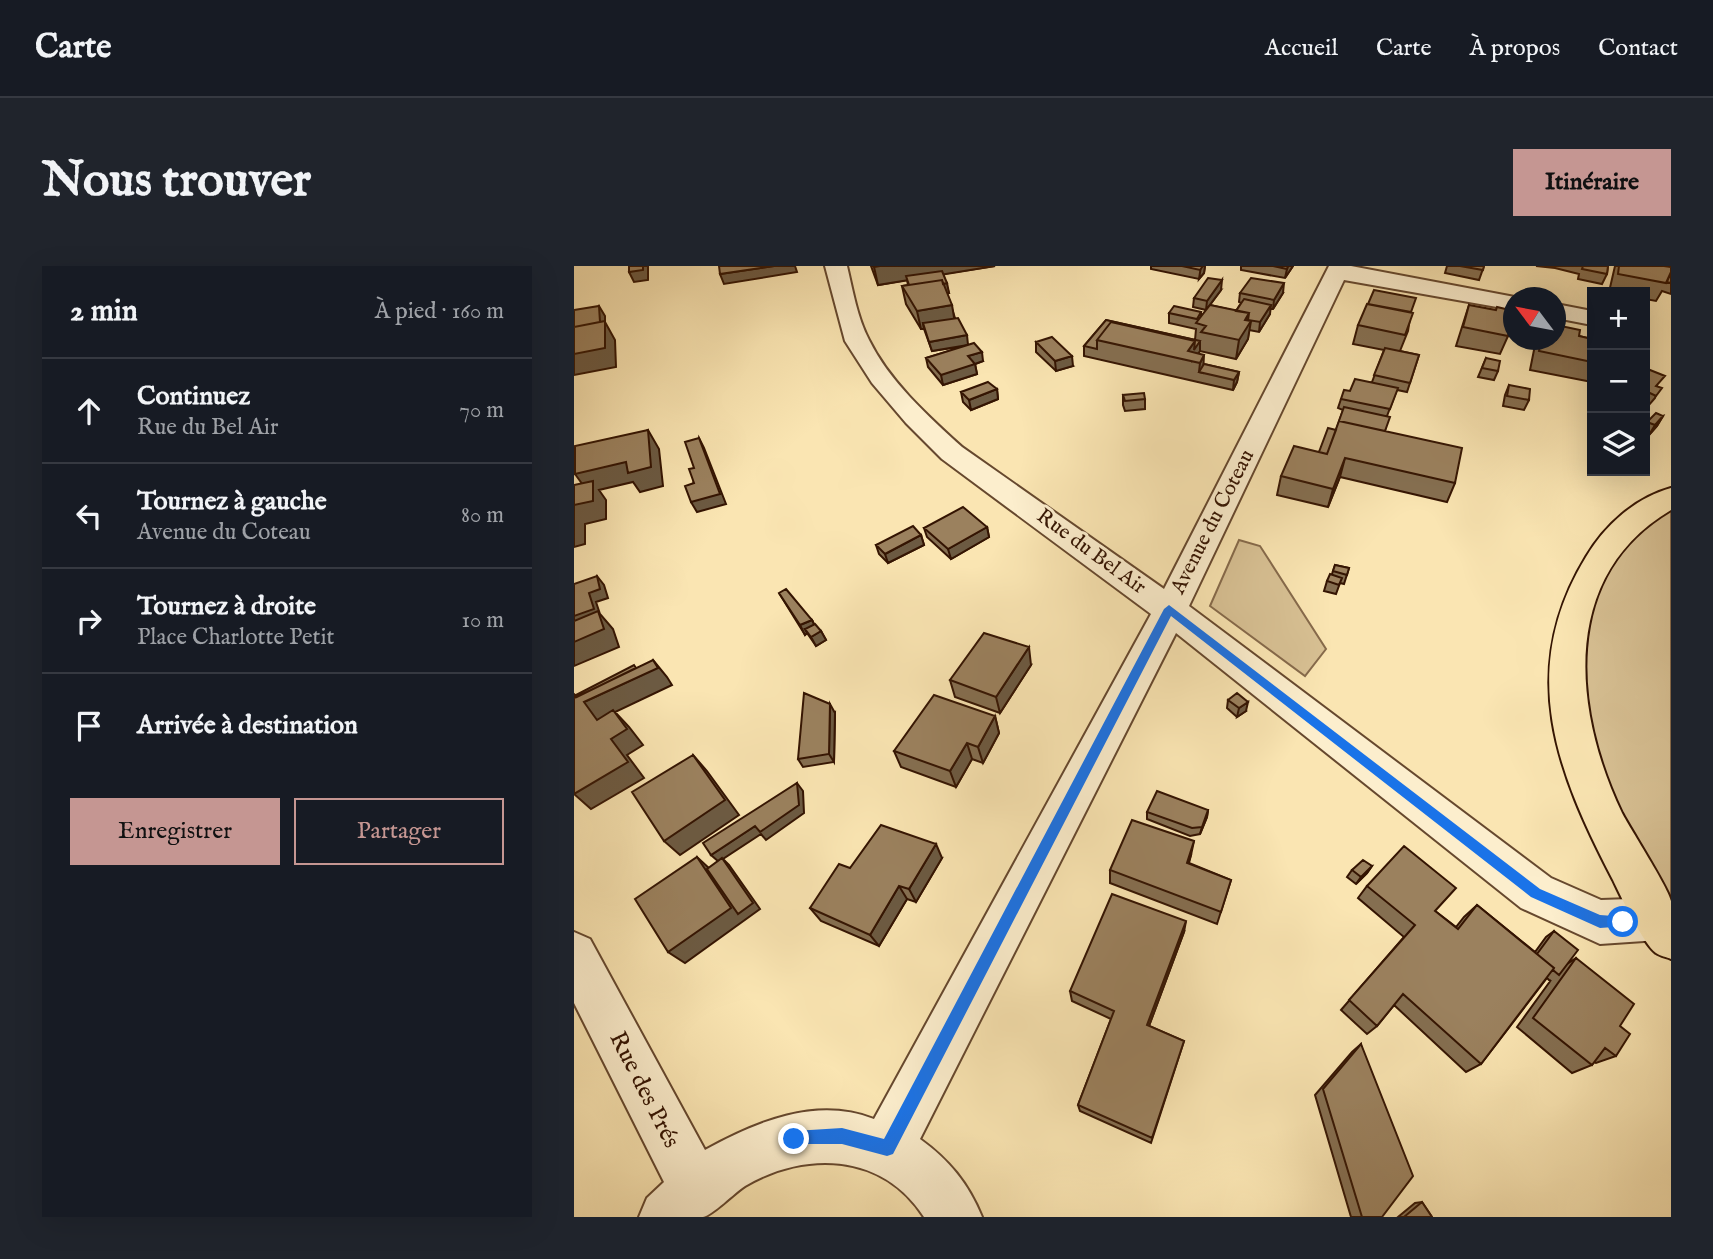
<!DOCTYPE html>
<html lang="fr">
<head>
<meta charset="utf-8">
<style>
	:root { --surface:#171b24; --page:#20242c; --text:#f1f3f6; --muted:#9ea1a6; --line:#363941; --accent:#c59692 }
	body { margin:0; font-family:"IM FELL English",serif; background:var(--page); color:var(--text) }
	.controls { position:absolute; right:21px; top:21px; display:grid; overflow:hidden; border-radius:0px; box-shadow:0 7px 28px #0002 }
	.controls button { width:63px; height:63px; display:grid; place-items:center; padding:0; border:0; border-bottom:2px solid var(--line); background:var(--surface); color:var(--text); font:35px sans-serif }
	.compass { position:absolute; left:929px; top:21px; width:63px; height:63px; border-radius:50%; background:var(--surface); box-shadow:0 7px 28px #0002; rotate:302deg }
	.stop { position:absolute; width:21px; height:21px; margin:-16px; border:5px solid #1a73e8; border-radius:50%; background:#fff }
	.stop.end { background:#1a73e8; border-color:#fff; box-shadow:0 2px 7px #0008 }
	.list { margin:0; padding:0; list-style:none }
	h2 { display:flex; justify-content:space-between; align-items:center; height:91px; margin:0; padding:0 28px; font-size:30px }
	h2 small { font-size:23px; font-weight:400; color:var(--muted) }
	.list li { display:grid; grid-template-columns:46px 1fr auto; gap:21px; align-items:center; box-sizing:border-box; height:105px; padding:0 28px; border-top:2px solid var(--line) }
	.list b { display:block; font-size:26px; white-space:nowrap }
	.list p { margin:0; font-size:23px; white-space:nowrap; color:var(--muted) }
	.list em { font-size:23px; font-style:normal; color:var(--muted) }
	.actions { display:flex; gap:14px; padding:21px 28px }
	.actions a { flex:1; padding:16px 0; border:2px solid var(--accent); border-radius:0px; text-align:center; font-size:24px; color:var(--accent) }
	.actions .main { background:var(--accent); color:#111 }
	.icon { flex:none; width:38px; height:38px; fill:none; stroke:currentColor; stroke-width:2; stroke-linecap:round; stroke-linejoin:round }
	.map { position:relative; flex:none; width:1097px; height:951px; overflow:hidden; border-radius:0px }
	header { display:flex; align-items:center; gap:42px; box-sizing:border-box; height:98px; padding:0 35px; background:var(--surface); border-bottom:2px solid var(--line) }
	header strong { font-size:33px }
	nav { display:flex; gap:38px; margin-inline-start:auto; font-size:24px }
	.intro { display:flex; align-items:center; justify-content:space-between; box-sizing:border-box; height:168px; padding:0 42px }
	h1 { margin:0; font-size:49px }
	.button { padding:18px 32px; border-radius:0px; background:var(--accent); color:#111; font-size:24px; font-weight:700 }
	main { display:flex; gap:42px; padding:0 42px }
	aside { flex:1; background:var(--surface); border-radius:0px; box-shadow:0 7px 28px #0002 }
	.map>svg:first-child { display:block }
	.green { fill:#d8c194; stroke:#866a4b; stroke-width:2 }
	.lines { fill:none; stroke-linecap:round; stroke-linejoin:round }
	.minor-casing { stroke:#66482e; stroke-width:4 }
	.major-casing { stroke:#341402; stroke-width:4 }
	.minor { fill:#fceecd; fill-rule:evenodd }
	.major { fill:#fae5b2; fill-rule:evenodd }
	.wall { fill:#856f51; stroke:#341402; stroke-width:2 }
	.shaded-wall { fill:#6c5a42; stroke:#341402; stroke-width:2 }
	.building { fill:#9b815e; stroke:#341402; stroke-width:2 }
	.route { fill:#1a73e8 }
	.labels { text-anchor:middle; dominant-baseline:central; stroke-width:6; stroke-linejoin:round; paint-order:stroke }
	.street-label { font-size:21px; fill:#341402; stroke:#fceecd }
	.near-street-label { font-size:24px; fill:#341402; stroke:#fceecd }
</style>
</head>
<body>
<header>
<strong>Carte</strong>
<nav><a>Accueil</a><a>Carte</a><a>À propos</a><a>Contact</a></nav>
</header>
<div class="intro"><h1>Nous trouver</h1><a class="button">Itinéraire</a></div>
<main>
<aside>
<h2>2 min<small>À pied · 160 m</small></h2>
<ul class="list">
<li><svg class="icon" aria-label="ahead" viewBox="0 0 24 24"><path d="M12 20V5M6 11l6-6 6 6"/></svg><div><b>Continuez</b><p>Rue du Bel Air</p></div><em>70 m</em></li>
<li><svg class="icon" aria-label="left" viewBox="0 0 24 24"><path d="M17 20v-9H6M10 6l-5 5 5 5"/></svg><div><b>Tournez à gauche</b><p>Avenue du Coteau</p></div><em>80 m</em></li>
<li><svg class="icon" aria-label="right" viewBox="0 0 24 24"><path d="M7 20v-9h11M14 6l5 5-5 5"/></svg><div><b>Tournez à droite</b><p>Place Charlotte Petit</p></div><em>10 m</em></li>
<li><svg class="icon" aria-label="arrive" viewBox="0 0 24 24"><path d="M6 21V4h12l-3 4 3 4H6"/></svg><div><b>Arrivée à destination</b></div></li>
</ul>
<div class="actions"><a class="main">Enregistrer</a><a>Partager</a></div>
</aside>
<div class="map">
<svg width="1097" height="951" viewBox="0 0 1097 951">
	<rect width="100%" height="100%" fill="#fae5b2"/>
	<filter id="stains"><feTurbulence type="fractalNoise" baseFrequency=".00286" numOctaves="4"/><feColorMatrix values="0 0 0 0 .2 0 0 0 0 .09 0 0 0 0 .02 0 0 0 .5 -.17"/></filter>
	<radialGradient id="worn" r=".72"><stop offset=".6" stop-color="#630" stop-opacity="0"/><stop offset="1" stop-color="#630" stop-opacity=".3"/></radialGradient>
	<path class="green" d="M1097,232V671L1003,483L1014,314Z
		M665,274L686,280L752,383L731,410L636,340Z"/>
	<g class="lines">
		<defs>
			<path id="minor" d="M251,0H273C279,25 283,51 295,74C315,115 354,150 388,181L590,323L755,0H777L946,32H940V44L770,14L615,340L977,612L1027,634L1085,632L1097,636V670L1085,674L1026,678L947,642L602,367L346,873C375,894 394,917 408,951H350C309,887 232,884 171,920C160,927 139,949 129,951C109,951 85,951 65,951L73,932L90,916L0,737V666L16,673L131,884C182,856 242,830 300,853L577,348L368,193L332,157L298,117L271,75Z
				M982,38L1018,45V59L982,52Z"/>
			<path id="major" d="M1097,222V244C985,310 999,445 1048,547C1057,564 1095,623 1097,635C1097,653 1097,674 1097,693C1093,691 1086,690 1082,687C1070,679 1046,629 1039,614C982,505 943,404 1012,291C1031,259 1061,232 1097,222Z"/>
		</defs>
		<use href="#minor" class="minor-casing"/>
		<use href="#major" class="major-casing"/>
		<use href="#minor" class="minor"/>
		<use href="#major" class="major"/>
	</g>
	<path class="wall" d="M297,0H421L369,8L375,27H373L381,52L394,79L409,95L401,98L403,108L369,119L354,101L352,92L392,80L358,85L350,63H347L332,38L328,20L334,19L333,14L304,19Z
		M577,0H631L630,7L625,13L577,3Z
		M667,0H719L711,12L667,4Z
		M873,0H910L905,14L871,7Z
		M962,0H1034L1033,8L1028,18L1004,13L1005,8L981,2Z
		M1041,0H1090L1097,1V28L1088,25L1082,35L1071,33V26H1035Z
		M647,24L636,39L662,45L667,37L665,36L666,27H709L699,43H696V48L685,66L675,64L674,73L662,93L626,85L623,88L630,98L665,106L663,116L659,124L510,90V80L532,54L621,74L622,63L595,57V47L627,46V51L632,44L619,41L620,32Z
		M895,39L934,70L926,88L882,80Z
		M837,46L834,65L826,85L845,89L833,126L823,124L813,150L811,165L881,217L873,236L766,211L754,241L703,229L707,210L745,186L762,164L769,144L764,142L767,133L776,125L798,116L810,84L779,78L784,59Z
		M1005,70L1018,73V116L956,104L962,74H982Z
		M462,76L499,100L482,105L462,86Z
		M912,92L924,105L920,114L904,111Z
		M1071,102L1084,121L1081,132L1075,139L1071,138Z
		M935,119L955,134L950,144L929,140L931,129Z
		M423,123L424,133L397,144L389,136L387,126Z
		M549,129L571,133V143L551,145L549,139Z
		M1089,150L1083,160L1075,169L1071,167V158L1073,156Z
		M413,261L415,271L377,293L353,271L350,262Z
		M347,269L350,279L314,297L305,288L302,279Z
		M761,299L775,302L770,318L766,317L762,328L750,325L753,315L758,308Z
		M205,327L238,354L240,358L247,365L252,374L242,380L233,367L231,369Z
		M457,399L426,447L381,431L376,414Z
		M654,434L672,445L663,451L653,442Z
		M261,447L260,496L229,501L224,493Z
		M421,450L425,467L409,497L398,493L382,521L327,501L320,485Z
		M634,544L633,551L626,568L616,570L573,553V546Z
		M617,589L615,597L657,614L643,658L536,617V604Z
		M368,592L342,636L333,633L305,680L247,655L236,642L276,602Z
		M798,600L793,607L782,618L773,611L778,604Z
		M793,620L861,645L882,661L890,651L903,639L961,686L972,671L980,665L993,698L1002,692L1046,760L1042,790L1022,797L1020,796L1018,799L998,807L943,761L977,714L976,715L973,712L907,798L892,806L820,739L803,760L793,768L767,744L830,671L784,632Z
		M610,666L575,760L610,775L577,877L506,845L504,839L537,753L498,735L496,725Z
		M787,778L808,951H777L741,829L778,786Z
		M848,936L858,951H824L841,937Z"/>
	<path class="shaded-wall" d="M69,0H74V14L60,16L55,6Z
		M200,0H221L223,6L150,18L146,8Z
		M306,0H421L304,19L300,1Z
		M627,0H631L630,7L625,13Z
		M714,0H719L711,12L713,3Z
		M648,14L647,24L632,44L633,35Z
		M373,17L375,27L338,33L336,23Z
		M710,17L709,27L699,43L700,34Z
		M378,39L381,57H349L350,63H347L343,45Z
		M697,39L696,48L685,66L686,56Z
		M25,40L31,50V56L41,74L42,101L0,109V88Z
		M675,47L677,55L674,73L662,93L665,74L671,54Z
		M393,69L394,79L358,85L355,76Z
		M621,75H626V85L618,95L614,85Z
		M408,86L409,95L401,98L403,108L369,119L367,109L394,90Z
		M630,89L629,107L625,106L626,97Z
		M498,90L499,100L482,105L481,95Z
		M665,106L663,116L659,124L660,114Z
		M423,123L424,133L397,144L395,134Z
		M1089,150L1083,160L1075,169L1081,159Z
		M74,164L85,183L89,220L66,226L59,216L25,224L32,234V253L11,258V278L0,281V229L14,226L1,208Z
		M125,172L130,182L152,238L123,246L117,236Z
		M771,192L766,211L754,241L759,223Z
		M413,261L415,271L377,293L374,283Z
		M347,269L350,279L314,297L311,288Z
		M23,310L30,319L34,332L22,336L26,348L39,363L45,381L0,400V350L15,327Z
		M238,354L242,363H231L233,367L231,369L226,359Z
		M247,365L252,374L242,380L237,371Z
		M455,381L457,399L426,447L422,431Z
		M79,394L93,411L98,419L41,446L55,461L69,479L53,489L70,512L17,543L0,528L37,473L40,470L0,435V428L10,436L68,409Z
		M674,436L672,445L663,451L665,442Z
		M256,438L261,447L260,496L255,488Z
		M421,450L425,467L409,497L404,481Z
		M393,477L398,493L382,521L376,505Z
		M119,489L133,505L165,549L106,589L90,575Z
		M223,517L229,525L230,547L192,574L187,568L149,593L155,599L186,643L111,697L94,686L123,591L137,604L145,596L137,589L181,560Z
		M634,544L633,551L626,568L628,561Z
		M620,575L617,589L610,610L613,597Z
		M362,578L368,592L342,636L335,623Z
		M798,600L793,607L782,618L787,611Z
		M325,620L333,633L305,680L296,669Z
		M612,655L610,666L572,768L573,759Z"/>
	<path class="building" d="M55,0H69V4L55,6Z
		M145,0H200L146,8Z
		M608,0H629L626,4Z
		M699,0H714L713,3Z
		M886,0H910L909,4Z
		M1009,0H1034L1033,8L1008,3Z
		M1045,0H1090L1097,1V6L1092,17L1044,8Z
		M368,5L373,17L369,18L368,14L335,19L332,10Z
		M1097,6V17L1093,16Z
		M634,12L648,14L633,35L620,32Z
		M677,12L710,17L700,34L666,27Z
		M368,14L378,39L343,45L328,20Z
		M800,24L842,32L837,46L794,38Z
		M670,33L697,39L686,56L674,54L675,47L662,45Z
		M793,38L839,47L831,69L784,59Z
		M636,39L675,47L671,54L677,55L665,74L627,66L632,60L622,57Z
		M895,39L922,44L923,41L940,45L934,70L889,61Z
		M25,40L26,56L0,61V44Z
		M600,40L627,46L623,53L595,47Z
		M384,52L393,69L355,76L349,57Z
		M532,54L626,75L620,84L621,75L537,56L523,74V83L510,80Z
		M31,55V82L0,88V61Z
		M537,56L621,75L614,85L630,89L626,97L523,74Z
		M982,59L1006,64L1005,70L1018,73V96L965,85L967,74H982Z
		M478,71L498,90L481,95L462,76Z
		M400,77L408,86L394,90L401,98L367,109L352,92Z
		M811,82L845,89L836,117L800,109Z
		M912,92L926,95L924,105L908,102Z
		M630,98L665,106L660,114L625,106Z
		M1071,102L1091,110L1082,120L1088,122L1082,130L1076,127L1071,133Z
		M781,113L824,122L816,143L767,133L770,124L776,125Z
		M414,116L423,123L395,134L387,126Z
		M935,119L956,123L955,134L933,130Z
		M570,127L571,133L551,135L549,129Z
		M770,141L816,151L811,165L765,155L762,163Z
		M1082,147L1089,150L1081,159L1073,156Z
		M765,155L888,182L881,217L771,192L759,223L707,210L720,180L753,188Z
		M754,162L762,164L753,188L745,186Z
		M74,164L77,201L54,207L52,196L1,208V180Z
		M125,172L146,228L117,236L111,220L120,217L115,203L120,202L111,176Z
		M19,215V235L0,239V219Z
		M389,241L413,261L374,283L350,262Z
		M339,260L347,269L311,288L302,279Z
		M761,299L775,302L773,309L759,305Z
		M756,308L768,312L765,319L753,315Z
		M23,310L26,323L15,327L20,343L0,350V318Z
		M212,323L238,354L226,359L205,327Z
		M24,345L30,363L0,376V355Z
		M241,358L247,365L237,371L231,363Z
		M410,367L455,381L422,431L376,414Z
		M79,394L84,402L10,436L23,454L39,444L53,463L37,473L54,496L0,528V432Z
		M60,399L62,402L3,431L2,429Z
		M230,427L256,438L255,488L224,493Z
		M663,427L674,436L665,442L654,434Z
		M360,429L421,450L404,481L393,477L376,505L320,485Z
		M119,489L151,534L90,575L58,526Z
		M223,517L225,539L186,566L181,560L137,589L129,577Z
		M583,525L634,544L628,561L618,562L573,546Z
		M558,554L620,575L613,597L657,614L647,646L536,604Z
		M307,559L362,578L335,623L325,620L296,669L236,642L265,598L276,602Z
		M830,580L882,622L861,645L884,663L903,639L980,702L907,798L829,728L803,760L775,734L841,659L793,620Z
		M123,591L157,642L94,686L61,633Z
		M148,592L179,637L164,648L133,603Z
		M789,594L798,600L787,611L778,604Z
		M538,628L612,655L573,759L610,775L578,872L504,839L540,745L496,725Z
		M980,665L1004,684L985,709L979,704L980,702L963,688Z
		M1002,692L1060,738L1046,760L1056,768L1042,790L1031,782L1018,799L959,752Z
		M787,778L839,910L808,951H788L749,823Z
		M848,936L858,951H830Z"/>
	<path class="route" d="M595,339L966,623L1026,649L1053,651V660L1026,662L957,631L597,350L319,888L313,890L268,878H215V867L220,865L268,862L310,873L590,343Z"/>
	<g class="labels">
		<g class="street-label">
			<text transform="translate(639 256) rotate(-63)">Avenue du Coteau</text>
			<text transform="translate(517 286) rotate(36)">Rue du Bel Air</text>
		</g>
		<g class="near-street-label">
			<text transform="translate(70 824) rotate(63)">Rue des Prés</text>
		</g>
	</g>
	<rect width="100%" height="100%" filter="url(#stains)"/>
	<rect width="100%" height="100%" fill="url(#worn)"/>
</svg>
<div class="controls">
<button>+</button>
<button>−</button>
<button><svg class="icon" aria-label="layers" viewBox="0 0 24 24"><path d="M12 4l9 5-9 5-9-5zM3 14l9 5 9-5"/></svg></button>
</div>
<svg class="compass" viewBox="-18 -18 36 36"><path d="M0-13l5 13h-10z" fill="#e53935"/><path d="M0 13l5-13h-10z" fill="#9ea1a6"/></svg>
<div class="stop" style="left:1049px;top:656px"></div>
<div class="stop end" style="left:220px;top:873px"></div>
</div>
</main>
</body>
</html>
